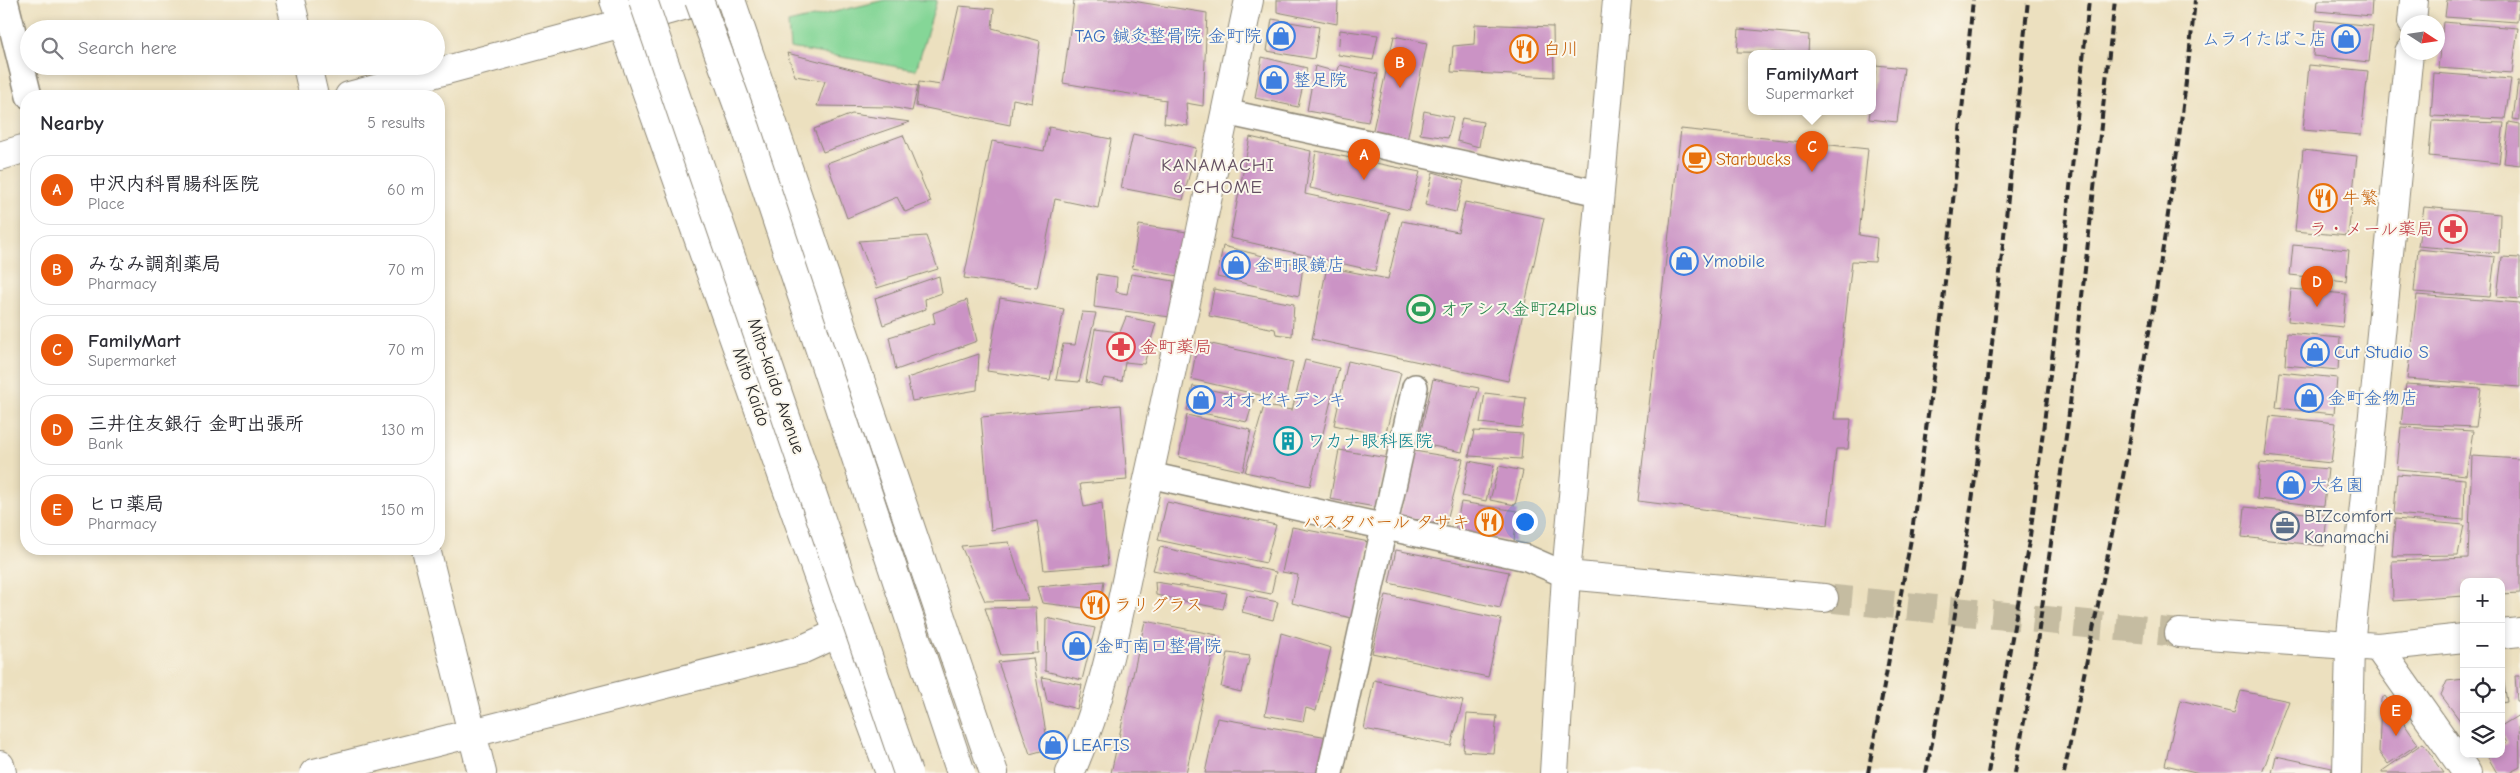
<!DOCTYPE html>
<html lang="en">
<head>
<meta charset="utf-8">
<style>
	:root { --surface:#fff; --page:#f7f7f7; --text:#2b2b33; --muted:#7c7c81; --line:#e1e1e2; --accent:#ea580c }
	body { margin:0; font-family:"Comic Neue","Klee One",sans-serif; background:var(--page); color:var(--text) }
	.controls { position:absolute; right:15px; bottom:15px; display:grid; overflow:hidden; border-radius:10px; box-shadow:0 2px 8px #0003 }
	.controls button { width:45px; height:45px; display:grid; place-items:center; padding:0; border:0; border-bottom:1px solid var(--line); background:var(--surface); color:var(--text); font:25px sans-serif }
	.compass { position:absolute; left:2400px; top:15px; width:45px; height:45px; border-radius:50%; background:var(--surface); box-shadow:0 2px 8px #0003; rotate:102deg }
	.you { position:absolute; left:1524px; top:521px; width:18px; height:18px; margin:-12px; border:4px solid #fff; border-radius:50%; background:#1a73e8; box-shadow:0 0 0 8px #1a73e833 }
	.badge { display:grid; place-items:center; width:32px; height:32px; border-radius:50%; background:var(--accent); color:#fff; font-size:16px; font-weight:700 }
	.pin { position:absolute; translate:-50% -41px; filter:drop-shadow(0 1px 2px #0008) }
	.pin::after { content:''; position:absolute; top:26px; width:18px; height:15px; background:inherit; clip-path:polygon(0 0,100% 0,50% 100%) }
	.popup { position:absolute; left:1748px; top:50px; width:128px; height:65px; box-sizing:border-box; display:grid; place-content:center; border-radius:10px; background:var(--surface); filter:drop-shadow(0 1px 4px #0005); font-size:16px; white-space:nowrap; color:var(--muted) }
	.popup b { font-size:19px; color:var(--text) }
	.popup::after { content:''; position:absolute; left:50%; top:100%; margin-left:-10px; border:10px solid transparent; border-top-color:var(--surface) }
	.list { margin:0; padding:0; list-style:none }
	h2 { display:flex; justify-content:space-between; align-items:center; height:65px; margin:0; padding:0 20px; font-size:21px }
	h2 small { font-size:16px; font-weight:400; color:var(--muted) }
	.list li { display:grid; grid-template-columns:32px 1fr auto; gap:15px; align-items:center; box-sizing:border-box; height:70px; margin:0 10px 10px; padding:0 10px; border:1px solid var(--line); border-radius:20px }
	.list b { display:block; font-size:19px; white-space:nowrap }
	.list p { margin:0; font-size:16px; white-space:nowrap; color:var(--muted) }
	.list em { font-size:16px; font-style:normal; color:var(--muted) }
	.icon { flex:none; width:28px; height:28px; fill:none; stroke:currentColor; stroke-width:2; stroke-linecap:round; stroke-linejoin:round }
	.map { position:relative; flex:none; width:2520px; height:773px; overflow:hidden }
	.search { position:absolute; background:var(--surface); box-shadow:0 2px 8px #0003; left:20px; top:20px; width:425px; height:55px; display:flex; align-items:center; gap:12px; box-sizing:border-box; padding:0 18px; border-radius:28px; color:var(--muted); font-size:19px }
	.panel { position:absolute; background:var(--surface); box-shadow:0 2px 8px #0003; left:20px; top:90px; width:425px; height:465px; border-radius:20px }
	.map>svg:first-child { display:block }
	.green { fill:#85d697; stroke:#588061 }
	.building { fill:#cb93c5 }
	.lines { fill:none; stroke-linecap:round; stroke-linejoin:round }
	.secondary-tunnel { stroke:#c5bca1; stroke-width:28; stroke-dasharray:28 14; stroke-linecap:butt }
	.lane-casing { stroke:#8c8675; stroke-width:28 }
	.street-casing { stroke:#8c8675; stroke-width:30 }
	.secondary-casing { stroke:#8c8675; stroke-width:30 }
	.highway-casing { stroke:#8c8675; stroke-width:30 }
	.lane { stroke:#fff; stroke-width:25 }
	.street { stroke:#fff; stroke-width:28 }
	.secondary { stroke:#fff; stroke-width:28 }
	.highway { stroke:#fff; stroke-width:28 }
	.rail { stroke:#2b2b2b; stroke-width:4; stroke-dasharray:8 4; stroke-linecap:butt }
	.highway-bridge-casing { stroke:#8c8675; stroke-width:30; stroke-linecap:butt }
	.highway-bridge { stroke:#fff; stroke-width:28 }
	.labels { text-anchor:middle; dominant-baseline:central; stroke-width:4; stroke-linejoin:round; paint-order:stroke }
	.shop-label { font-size:18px; fill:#366cbe; stroke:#fbf7ec; text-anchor:start }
	.food-label { font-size:18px; fill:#c56008; stroke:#fbf7ec; text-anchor:start }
	.health-label { font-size:18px; fill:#be3a42; stroke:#fbf7ec; text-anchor:end }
	.leisure-label { font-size:18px; fill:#27864d; stroke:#fbf7ec; text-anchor:start }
	.street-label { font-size:18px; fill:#2b2b2b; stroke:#fbf7ec }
	.culture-label { font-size:18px; fill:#0d838f; stroke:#fbf7ec; text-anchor:start }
	.service-label { font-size:18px; fill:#4e5e75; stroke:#fbf7ec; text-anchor:start }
	.neighbourhood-label { font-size:19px; letter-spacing:1px; fill:#634f61; stroke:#fbf7ec }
</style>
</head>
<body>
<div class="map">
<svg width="2520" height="773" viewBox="0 0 2520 773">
	<rect width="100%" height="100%" fill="#fbf7ec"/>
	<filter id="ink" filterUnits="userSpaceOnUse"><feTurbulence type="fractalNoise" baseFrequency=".02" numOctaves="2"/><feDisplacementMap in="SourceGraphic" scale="10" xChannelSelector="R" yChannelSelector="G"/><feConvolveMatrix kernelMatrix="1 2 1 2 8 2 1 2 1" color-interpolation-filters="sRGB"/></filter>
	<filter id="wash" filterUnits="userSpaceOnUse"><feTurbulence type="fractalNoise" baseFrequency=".0096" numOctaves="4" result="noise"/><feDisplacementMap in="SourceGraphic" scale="20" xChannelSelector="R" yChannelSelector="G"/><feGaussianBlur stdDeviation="1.12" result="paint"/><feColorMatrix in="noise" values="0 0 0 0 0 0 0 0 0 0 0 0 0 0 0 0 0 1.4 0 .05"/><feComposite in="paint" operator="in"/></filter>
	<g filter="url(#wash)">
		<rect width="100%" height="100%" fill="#ece0bf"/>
		<path class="green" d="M885,0H937L916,70L790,48L788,23Z"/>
		<g id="blocks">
			<path class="building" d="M1074,0H1126L1207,13L1203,106L1186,103L1188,126L1164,123L1166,100L1063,83Z
				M1277,0H1338L1337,24L1277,12Z
				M2318,0H2372L2371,16L2317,11Z
				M2447,0H2519L2517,22L2445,17Z
				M959,6L994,9L992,28L1040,41L1032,103L1013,99L1010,125L916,106L919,82L941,85Z
				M1272,19L1319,27L1314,59L1267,51Z
				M2316,20L2373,26L2369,62L2313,56Z
				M2443,22L2518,28L2512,73L2438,68Z
				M1475,24L1553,27L1554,77L1451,72L1453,46L1474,44Z
				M1739,29L1809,35L1808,53L1737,52Z
				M1340,30L1378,35L1373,60L1338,55Z
				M1394,36L1427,43L1407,141L1372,134Z
				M787,53L918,86L912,111L890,107L817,106L825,81L795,76Z
				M1262,57L1307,68L1298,107L1255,98Z
				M1340,65L1378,74L1368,122L1307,111L1315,66L1337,72Z
				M1876,65L1904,68L1897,122L1869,119Z
				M2309,65L2368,71L2361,135L2303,130Z
				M2434,73L2511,79L2505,119L2431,116Z
				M2518,81H2520V120L2513,119Z
				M1424,111L1453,117L1448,138L1420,134Z
				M852,114L910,122L823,152L814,129Z
				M1462,118L1483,122L1479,147L1457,141Z
				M2432,121L2504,123L2499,163L2429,156Z
				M2509,122L2520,124V165L2504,163Z
				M1049,127L1111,139L1098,208L1055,199L1037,288L964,278L992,141L1044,151Z
				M1681,129L1868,149L1859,235L1877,238L1875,262L1852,261L1834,419H1851L1848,449H1836L1828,525L1638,501Z
				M1133,134L1196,148L1183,200L1121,188Z
				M903,135L931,202L905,212L897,197L847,218L827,163Z
				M1250,137L1311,151L1305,194L1389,212L1375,271L1230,238Z
				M2303,150L2357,156L2348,236L2295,231Z
				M1316,151L1420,172L1409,210L1310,188Z
				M1433,172L1464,181L1456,212L1425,205Z
				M1465,202L1544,218L1508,381L1312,339L1327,267L1388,279L1402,221L1458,232Z
				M2424,207L2500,214L2499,253L2418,246Z
				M1139,225L1187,232L1178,276L1132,268Z
				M926,236L938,269L877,288L859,241Z
				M2293,245L2349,250L2346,281L2290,275Z
				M1223,246L1303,266L1299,296L1217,277Z
				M2418,249L2495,257L2490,297L2414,292Z
				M2502,257L2520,258V299L2497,297Z
				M1097,274L1117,277L1116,292L1127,294L1131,274L1174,281L1170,317L1094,307Z
				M939,276L942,293L925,299L926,309L883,325L875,298Z
				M1214,289L1294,304L1292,336L1276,334L1275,329L1209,316Z
				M2291,289L2346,294L2343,327L2288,321Z
				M2417,295L2520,303V387L2407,379Z
				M1000,298L1064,309L1050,380L987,371Z
				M967,300L977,341L896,370L889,337L935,323L933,313Z
				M1082,312L1096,313L1079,382L1056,380L1063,344L1075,345Z
				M1126,317L1156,323L1144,364L1125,362L1122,381L1104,378L1101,386L1086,382L1095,329L1120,332Z
				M2287,333L2340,338L2338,370L2285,365Z
				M1198,341L1293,362L1285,401L1191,379Z
				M979,354L977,390L912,401L907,378Z
				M1305,360L1339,368L1310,486L1245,472L1264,406L1292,410Z
				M1348,361L1401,373L1385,436L1334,425Z
				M2280,372L2337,378L2334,414L2276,408Z
				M1433,379L1479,388L1462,452L1418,443Z
				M2406,384L2481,389L2476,427L2401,424Z
				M1193,386L1254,399L1247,422L1187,410Z
				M1485,393L1526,398L1522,428L1480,423Z
				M1121,405L1127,480L1080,484L1084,507L1102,503L1108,565L1044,570L1037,521L991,530L981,417Z
				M1187,415L1251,430L1243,471L1179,457Z
				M2270,416L2336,423L2331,463L2265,456Z
				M2401,427L2473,431L2466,475L2397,469Z
				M1474,431L1523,434L1521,459L1469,456Z
				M1339,450L1388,458L1375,507L1330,499Z
				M1414,451L1463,459L1446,524L1399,517Z
				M2472,456L2520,459V593L2501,594V582H2464V596L2393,601L2392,561L2468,558Z
				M1469,461L1494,466L1486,501L1462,496Z
				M2260,463L2328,469L2324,506L2257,499Z
				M1499,466L1523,471L1515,505L1490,500Z
				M2397,474L2465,479L2464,520L2394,514Z
				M1167,502L1276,525L1266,563L1158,540Z
				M1461,502L1517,511L1514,542L1455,531Z
				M2245,507L2327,515L2324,546L2242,537Z
				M2395,519L2464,525L2458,555L2392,556Z
				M1292,527L1369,542L1355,619L1292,603L1298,575L1282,572Z
				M1009,542L1028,600L985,601L961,546Z
				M1160,547L1276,572L1271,594L1153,570Z
				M1396,550L1509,572L1500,608L1389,583Z
				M1104,581L1100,610L1042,603L1037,587Z
				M1155,582L1227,593L1223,609L1156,595Z
				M1386,595L1501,619L1488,677L1372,653Z
				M1247,596L1278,602L1273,620L1242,612Z
				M1036,607L1038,653L1001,655L985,608Z
				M1046,618L1095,628L1082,680L1045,671Z
				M1145,621L1217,635L1186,773H1111Z
				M1281,633L1331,648L1316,711L1306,708L1303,722L1265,715Z
				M1228,653L1250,656L1241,692L1221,687Z
				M1033,658L1046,733L1065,737L1058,756L1041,751L1030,754L998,662Z
				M2502,670L2507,702L2501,703V671Z
				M2515,676H2520V701H2517Z
				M1042,677L1082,685L1077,709L1047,701Z
				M2464,679V726L2441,695L2447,681Z
				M1374,680L1463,701L1451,746L1364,729Z
				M2241,691L2289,701L2262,773H2200L2165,765L2180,700L2234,713Z
				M2385,696L2418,744L2388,764L2379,752L2381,699Z
				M1467,714L1497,716L1493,753L1463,751Z
				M2519,715L2520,767L2509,773H2497L2486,754H2501V746L2507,743L2501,732V726Z
				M1217,718L1328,737L1320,773H1205Z
				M2423,743L2444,773H2382V771Z
				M2276,756L2332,768L2331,773H2272Z"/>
		</g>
	</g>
	<g filter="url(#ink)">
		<use href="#blocks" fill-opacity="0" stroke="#8c8675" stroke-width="1"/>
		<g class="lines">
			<path class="secondary-tunnel" d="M1824,598L2179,633"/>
			<defs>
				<path id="lane" d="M5,0L29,96
					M1225,112L1599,193
					M1149,475L1527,558L1566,575
					M1330,773L1415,387"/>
				<path id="street" d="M290,0L297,29
					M307,66L314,96
					M349,96L623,23
					M0,156L26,148
					M426,549L482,773
					M2378,647L2467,773
					M0,765L2,773
					M314,773L801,650L838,633
					M1070,773C1107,693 1121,601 1140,515C1179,344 1212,172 1249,0
					M2347,773L2350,646"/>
				<path id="secondary" d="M626,22L704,0
					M2412,22L2414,0
					M1566,575L1824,598
					M2179,633L2378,647L2464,638
					M2501,634L2520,632
					M2350,646L2409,52
					M1554,773L1566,575L1617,0"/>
				<path id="highway" d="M614,0L838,633L890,773
					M731,0L994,773"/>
			</defs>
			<use href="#lane" class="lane-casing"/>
			<use href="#street" class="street-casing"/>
			<use href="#secondary" class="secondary-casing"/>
			<use href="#highway" class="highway-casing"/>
			<use href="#lane" class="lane"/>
			<use href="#street" class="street"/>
			<use href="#secondary" class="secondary"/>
			<use href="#highway" class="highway"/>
			<path class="rail" d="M1868,773L1911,539L1942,312L1973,0
				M1926,773C1978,518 2002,258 2028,0
				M1988,773L2030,536L2056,326L2089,0
				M2015,773L2034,664L2068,422L2115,0
				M2064,773C2116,517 2169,261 2195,0"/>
			<defs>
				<path id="highway-bridge" d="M643,0L908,773
					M699,0L746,128L961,773"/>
			</defs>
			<use href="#highway-bridge" class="highway-bridge-casing"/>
			<use href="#highway-bridge" class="highway-bridge"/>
		</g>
	</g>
	<defs>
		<symbol id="shop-ring" viewBox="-11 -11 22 22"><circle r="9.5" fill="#fbf7ec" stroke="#3f7fe0" stroke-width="1.5"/><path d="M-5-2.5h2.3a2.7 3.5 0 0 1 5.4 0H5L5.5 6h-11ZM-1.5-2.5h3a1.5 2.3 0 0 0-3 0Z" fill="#3f7fe0"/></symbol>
		<symbol id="restaurant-ring" viewBox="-11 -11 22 22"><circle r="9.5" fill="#fbf7ec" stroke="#e8710a" stroke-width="1.5"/><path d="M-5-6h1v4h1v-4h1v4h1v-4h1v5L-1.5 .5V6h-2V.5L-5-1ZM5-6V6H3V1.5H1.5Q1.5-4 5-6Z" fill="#e8710a"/></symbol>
		<symbol id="cafe-ring" viewBox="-11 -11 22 22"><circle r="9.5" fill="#fbf7ec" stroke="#e8710a" stroke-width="1.5"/><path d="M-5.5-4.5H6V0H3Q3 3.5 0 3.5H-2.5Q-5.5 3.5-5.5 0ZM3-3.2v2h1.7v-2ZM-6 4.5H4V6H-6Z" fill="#e8710a"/></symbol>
		<symbol id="pharmacy-ring" viewBox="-11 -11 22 22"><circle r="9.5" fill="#fbf7ec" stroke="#e0444e" stroke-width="1.5"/><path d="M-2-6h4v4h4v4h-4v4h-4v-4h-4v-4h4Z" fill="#e0444e"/></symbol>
		<symbol id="stadium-ring" viewBox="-11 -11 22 22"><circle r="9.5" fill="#fbf7ec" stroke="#2e9e5b" stroke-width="1.5"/><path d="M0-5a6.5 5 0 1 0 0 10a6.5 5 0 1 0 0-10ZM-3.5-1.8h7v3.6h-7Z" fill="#2e9e5b"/></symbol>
		<symbol id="building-ring" viewBox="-11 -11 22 22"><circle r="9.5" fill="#fbf7ec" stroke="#0f9aa8" stroke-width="1.5"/><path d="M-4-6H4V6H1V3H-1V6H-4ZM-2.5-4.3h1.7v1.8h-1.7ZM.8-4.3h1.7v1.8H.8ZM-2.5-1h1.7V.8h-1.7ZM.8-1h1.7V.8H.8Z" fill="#0f9aa8"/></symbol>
		<symbol id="office-ring" viewBox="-11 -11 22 22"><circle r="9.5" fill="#fbf7ec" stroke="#5c6f8a" stroke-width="1.5"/><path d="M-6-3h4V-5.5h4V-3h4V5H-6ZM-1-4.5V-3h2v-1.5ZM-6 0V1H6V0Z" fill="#5c6f8a"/></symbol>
	</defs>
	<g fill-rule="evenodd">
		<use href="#shop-ring" x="1265" y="20" width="32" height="32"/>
		<use href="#shop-ring" x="2330" y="23" width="32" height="32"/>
		<use href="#restaurant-ring" x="1508" y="33" width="32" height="32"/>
		<use href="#shop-ring" x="1258" y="64" width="32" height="32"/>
		<use href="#cafe-ring" x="1681" y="143" width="32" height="32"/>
		<use href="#restaurant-ring" x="2307" y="182" width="32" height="32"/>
		<use href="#pharmacy-ring" x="2437" y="213" width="32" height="32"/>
		<use href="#shop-ring" x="1668" y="245" width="32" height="32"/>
		<use href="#shop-ring" x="1220" y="249" width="32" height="32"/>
		<use href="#stadium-ring" x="1405" y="293" width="32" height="32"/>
		<use href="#pharmacy-ring" x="1105" y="331" width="32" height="32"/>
		<use href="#shop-ring" x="2299" y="336" width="32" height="32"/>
		<use href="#shop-ring" x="2293" y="382" width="32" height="32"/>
		<use href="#shop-ring" x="1185" y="384" width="32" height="32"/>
		<use href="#building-ring" x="1272" y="425" width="32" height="32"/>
		<use href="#shop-ring" x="2275" y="469" width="32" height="32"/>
		<use href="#restaurant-ring" x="1473" y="506" width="32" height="32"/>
		<use href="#office-ring" x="2269" y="510" width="32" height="32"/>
		<use href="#restaurant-ring" x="1079" y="589" width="32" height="32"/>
		<use href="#shop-ring" x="1061" y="630" width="32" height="32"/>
		<use href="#shop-ring" x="1037" y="729" width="32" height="32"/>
	</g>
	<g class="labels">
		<g class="shop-label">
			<text x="1262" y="36" text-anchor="end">TAG 鍼灸整骨院 金町院</text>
			<text x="2327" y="39" text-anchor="end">ムライたばこ店</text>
			<text x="1293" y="80">整足院</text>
			<text x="1703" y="261">Ymobile</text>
			<text x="1255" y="265">金町眼鏡店</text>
			<text x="2334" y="352">Cut Studio S</text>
			<text x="2328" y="398">金町金物店</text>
			<text x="1220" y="400">オオゼキデンキ</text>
			<text x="2310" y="485">大名園</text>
			<text x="1096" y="646">金町南口整骨院</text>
			<text x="1072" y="745">LEAFIS</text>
		</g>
		<g class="food-label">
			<text x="1543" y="49">白川</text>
			<text x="1716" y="159">Starbucks</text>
			<text x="2342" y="198">牛繁</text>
			<text x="1470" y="522" text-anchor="end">パスタバール タサキ</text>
			<text x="1114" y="605">ラリグラス</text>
		</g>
		<g class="health-label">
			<text x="2434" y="229">ラ・メール薬局</text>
			<text x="1140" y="347" text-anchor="start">金町薬局</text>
		</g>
		<g class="leisure-label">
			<text x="1440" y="309">オアシス金町24Plus</text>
		</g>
		<g class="street-label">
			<text transform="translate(776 386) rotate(71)">Mito-kaido Avenue</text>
			<text transform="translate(751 387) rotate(71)">Mito Kaido</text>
		</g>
		<g class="culture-label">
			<text x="1307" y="441">ワカナ眼科医院</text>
		</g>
		<g class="service-label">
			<text x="2304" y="516">BIZcomfort<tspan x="2304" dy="21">Kanamachi</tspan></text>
		</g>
		<g class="neighbourhood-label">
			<text x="1218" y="165">KANAMACHI<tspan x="1218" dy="22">6-CHOME</tspan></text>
		</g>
	</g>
</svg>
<div class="controls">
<button>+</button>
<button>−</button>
<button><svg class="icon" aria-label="locate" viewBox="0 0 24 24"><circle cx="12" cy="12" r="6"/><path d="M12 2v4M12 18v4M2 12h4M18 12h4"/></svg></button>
<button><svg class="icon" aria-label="layers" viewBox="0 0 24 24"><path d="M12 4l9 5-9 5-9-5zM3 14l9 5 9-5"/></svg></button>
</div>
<svg class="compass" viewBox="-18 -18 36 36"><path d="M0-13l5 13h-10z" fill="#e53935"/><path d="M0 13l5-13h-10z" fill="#7c7c81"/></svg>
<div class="you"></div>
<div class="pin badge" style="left:1364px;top:180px">A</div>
<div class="pin badge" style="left:1400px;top:88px">B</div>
<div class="pin badge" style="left:1812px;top:172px">C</div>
<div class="popup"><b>FamilyMart</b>Supermarket</div>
<div class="pin badge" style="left:2317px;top:307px">D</div>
<div class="pin badge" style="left:2396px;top:736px">E</div>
<div class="search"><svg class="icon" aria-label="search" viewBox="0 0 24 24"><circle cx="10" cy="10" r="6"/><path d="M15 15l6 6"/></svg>Search here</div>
<section class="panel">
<h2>Nearby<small>5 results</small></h2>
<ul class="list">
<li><span class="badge">A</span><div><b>中沢内科胃腸科医院</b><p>Place</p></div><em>60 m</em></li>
<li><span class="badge">B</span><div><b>みなみ調剤薬局</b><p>Pharmacy</p></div><em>70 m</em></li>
<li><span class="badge">C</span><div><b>FamilyMart</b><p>Supermarket</p></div><em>70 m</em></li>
<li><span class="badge">D</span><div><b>三井住友銀行 金町出張所</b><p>Bank</p></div><em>130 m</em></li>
<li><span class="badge">E</span><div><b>ヒロ薬局</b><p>Pharmacy</p></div><em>150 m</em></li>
</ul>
</section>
</div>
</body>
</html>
